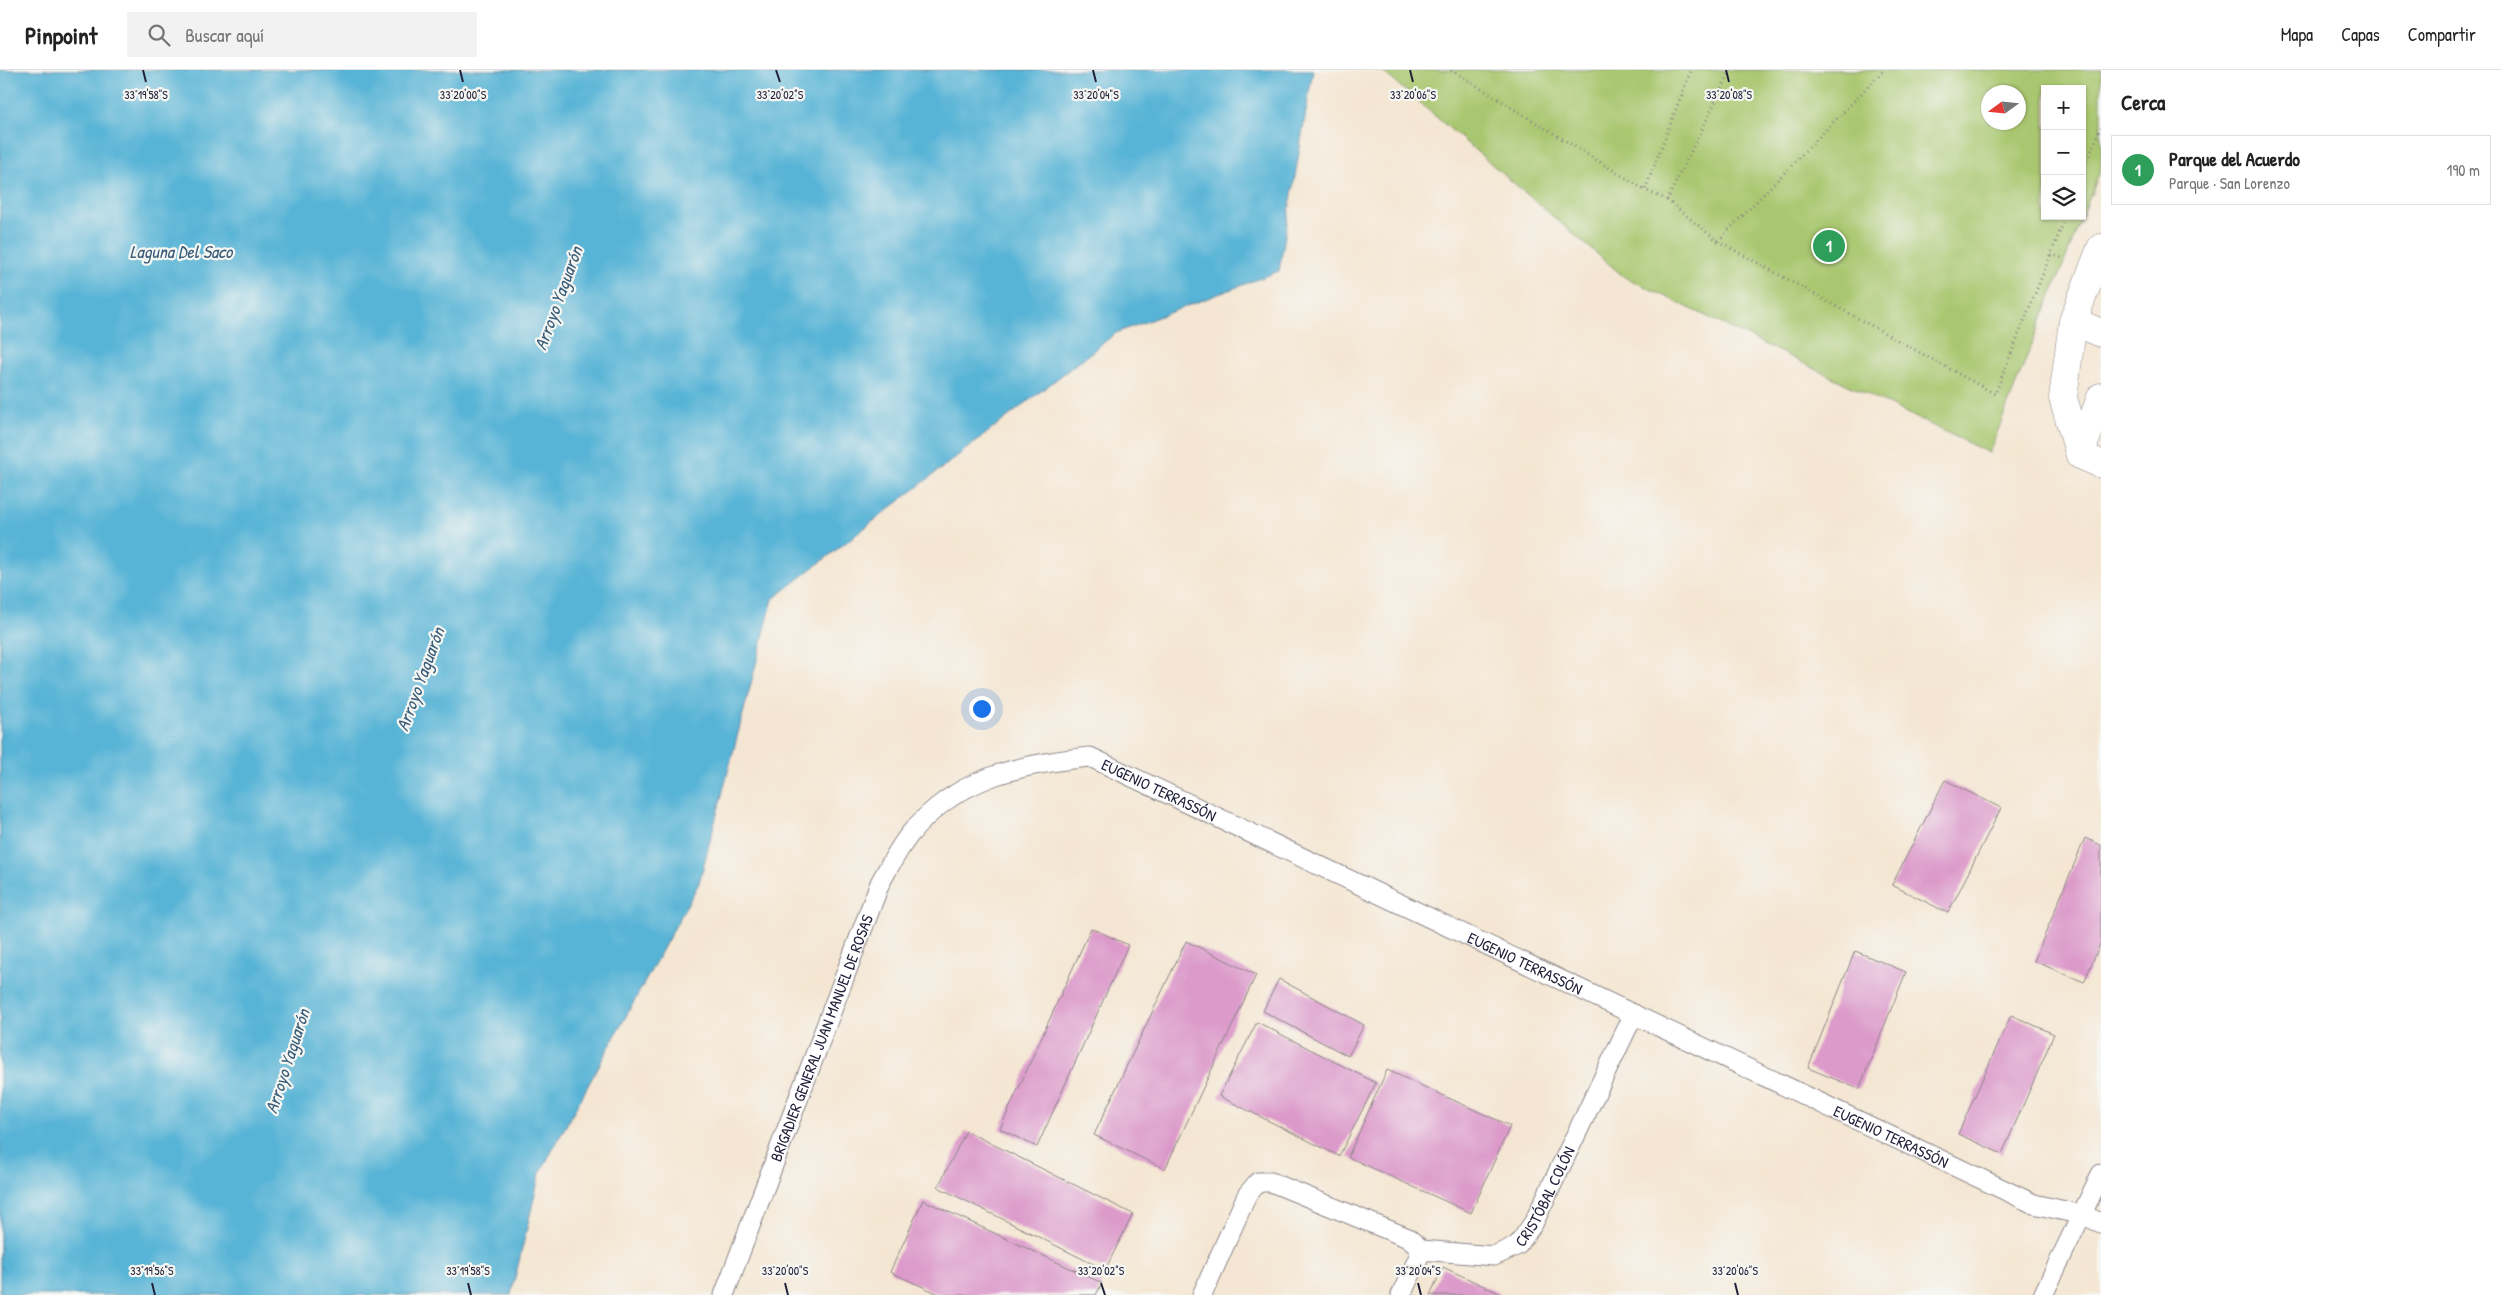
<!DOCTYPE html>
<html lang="es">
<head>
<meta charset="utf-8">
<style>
	:root { --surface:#fff; --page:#f2f2f2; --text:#222; --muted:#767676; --line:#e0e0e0; --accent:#c8321e }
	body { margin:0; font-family:"Patrick Hand",sans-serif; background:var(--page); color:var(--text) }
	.controls { position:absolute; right:15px; top:15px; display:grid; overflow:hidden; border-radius:0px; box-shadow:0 1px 4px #0004 }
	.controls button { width:45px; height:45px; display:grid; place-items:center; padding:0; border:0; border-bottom:1px solid var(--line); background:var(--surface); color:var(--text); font:25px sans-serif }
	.compass { position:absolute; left:1981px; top:15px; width:45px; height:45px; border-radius:50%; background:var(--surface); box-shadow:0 1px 4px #0004; rotate:255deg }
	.you { position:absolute; left:981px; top:638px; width:18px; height:18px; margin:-12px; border:4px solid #fff; border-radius:50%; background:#1a73e8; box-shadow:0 0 0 8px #1a73e833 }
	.badge { display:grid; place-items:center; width:32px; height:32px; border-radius:50%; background:var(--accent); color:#fff; font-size:16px; font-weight:700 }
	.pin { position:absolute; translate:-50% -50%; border:2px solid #fff; box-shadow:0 1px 5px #0006 }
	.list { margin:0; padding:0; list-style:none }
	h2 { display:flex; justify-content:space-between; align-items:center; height:65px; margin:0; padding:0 20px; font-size:21px }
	h2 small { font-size:16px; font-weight:400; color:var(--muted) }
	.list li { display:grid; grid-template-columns:32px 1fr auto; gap:15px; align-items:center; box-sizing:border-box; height:70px; margin:0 10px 10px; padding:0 10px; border:1px solid var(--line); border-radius:0px }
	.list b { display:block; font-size:19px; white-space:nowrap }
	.list p { margin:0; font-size:16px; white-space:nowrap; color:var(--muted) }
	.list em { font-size:16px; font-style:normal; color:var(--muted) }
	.icon { flex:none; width:28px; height:28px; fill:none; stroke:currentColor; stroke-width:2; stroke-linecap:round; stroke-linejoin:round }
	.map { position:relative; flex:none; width:2101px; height:1225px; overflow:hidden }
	header { display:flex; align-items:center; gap:30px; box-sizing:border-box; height:70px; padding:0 25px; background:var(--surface); border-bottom:1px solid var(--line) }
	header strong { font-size:24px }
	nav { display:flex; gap:28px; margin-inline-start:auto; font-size:18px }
	.search { width:350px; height:45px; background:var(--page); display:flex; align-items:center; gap:12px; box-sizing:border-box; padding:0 18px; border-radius:0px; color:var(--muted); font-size:19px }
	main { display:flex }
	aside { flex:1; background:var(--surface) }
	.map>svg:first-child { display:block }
	.green { fill:#a9c76f; stroke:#667455; fill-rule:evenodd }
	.water { fill:#58b4d6; stroke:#3d6b88 }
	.building { fill:#dc9aca }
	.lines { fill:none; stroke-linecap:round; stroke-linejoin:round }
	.service-casing { stroke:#8b8486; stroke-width:21 }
	.minor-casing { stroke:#8b8486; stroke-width:29 }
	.path { stroke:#8b8486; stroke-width:3; stroke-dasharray:1 4; stroke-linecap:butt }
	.service { stroke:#fff; stroke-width:19 }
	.minor { stroke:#fff; stroke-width:28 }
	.ticks { fill:none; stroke:#22223b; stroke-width:2 }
	.labels { text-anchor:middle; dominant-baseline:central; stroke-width:4.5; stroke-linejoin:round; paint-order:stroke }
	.street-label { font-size:16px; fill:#22223b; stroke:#f6f6f2 }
	.water-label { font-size:18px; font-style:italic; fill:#385c79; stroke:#f6f6f2 }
	.ticks-label { font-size:12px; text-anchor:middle; fill:#22223b; stroke:#f6f6f2; stroke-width:4.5; stroke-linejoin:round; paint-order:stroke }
</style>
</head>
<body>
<header>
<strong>Pinpoint</strong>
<div class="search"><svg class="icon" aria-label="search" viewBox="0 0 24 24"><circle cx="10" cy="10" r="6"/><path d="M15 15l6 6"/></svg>Buscar aquí</div>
<nav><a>Mapa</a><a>Capas</a><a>Compartir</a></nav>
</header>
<main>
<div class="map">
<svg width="2101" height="1225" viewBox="0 0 2101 1225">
	<rect width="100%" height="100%" fill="#f6f6f2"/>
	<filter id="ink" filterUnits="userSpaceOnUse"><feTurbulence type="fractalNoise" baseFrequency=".02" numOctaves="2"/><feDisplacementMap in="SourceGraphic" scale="10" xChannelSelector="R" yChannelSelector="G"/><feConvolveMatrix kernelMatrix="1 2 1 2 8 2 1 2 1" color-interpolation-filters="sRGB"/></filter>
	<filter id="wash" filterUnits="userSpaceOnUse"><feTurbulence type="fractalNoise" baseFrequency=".0096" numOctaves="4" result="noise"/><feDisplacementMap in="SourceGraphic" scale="20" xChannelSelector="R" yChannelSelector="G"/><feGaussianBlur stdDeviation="1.12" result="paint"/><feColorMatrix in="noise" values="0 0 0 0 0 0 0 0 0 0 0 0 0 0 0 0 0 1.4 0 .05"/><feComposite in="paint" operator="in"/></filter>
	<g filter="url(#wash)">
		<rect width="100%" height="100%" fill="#f4e6d2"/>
		<path class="green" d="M1381,0H2101V99L1989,383L1623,206ZM2045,19H2082V146H2045ZM1988,22H2018V52H1988Z"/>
		<path class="water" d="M0,0H1313L1279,201L1116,263L773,529L699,813L540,1103L511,1225H0Z"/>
		<g id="blocks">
			<path class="building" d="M1945,710L2001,738L1948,843L1892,815Z
				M2085,768L2101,775V872L2084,912L2034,891Z
				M1091,858L1128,875L1037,1077L1000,1059Z
				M1186,871L1256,905L1165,1099L1094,1065Z
				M1855,881L1906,902L1859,1019L1808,998Z
				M1279,909L1364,955L1348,986L1263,941Z
				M2011,945L2054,964L2002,1084L1958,1064Z
				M1257,952L1376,1013L1339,1086L1219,1026Z
				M1387,1000L1510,1056L1471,1143L1348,1087Z
				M966,1061L1133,1144L1105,1200L938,1117Z
				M923,1130L1102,1213L1096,1225H941L890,1202Z
				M1443,1197L1503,1225H1430Z"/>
		</g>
	</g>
	<g filter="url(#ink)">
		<use href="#blocks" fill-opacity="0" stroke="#8b8486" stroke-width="1"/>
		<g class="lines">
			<defs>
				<g id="service">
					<path id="s1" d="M724,1225L880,813C889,797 898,779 910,764C957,707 1020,694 1090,687L2034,1134L2083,1145L2101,1153"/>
					<path d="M1202,1225L1247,1125L1258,1112H1271L1408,1168L1422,1180"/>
					<path id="s2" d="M1401,1225L1422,1180L1494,1186L1518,1175L1534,1152L1634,944"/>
					<path d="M2043,1225L2101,1104"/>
				</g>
				<path id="minor" d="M2073,251L2101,263
					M2080,385L2063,328L2073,251L2101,178
					M2080,385L2101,327
					M2080,385L2101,394"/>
			</defs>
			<use href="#service" class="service-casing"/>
			<use href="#minor" class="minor-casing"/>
			<path class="path" d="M1451,0L1645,120
				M1731,0L1667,130L1718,171L1995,324L2066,146
				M2082,104L2101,57
				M1667,130L1645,120L1691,0
				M1718,171L1884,0
				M2051,184L2064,189"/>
			<use href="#service" class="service"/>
			<use href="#minor" class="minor"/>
		</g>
	</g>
	<path class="ticks" d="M143,0L146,12M460,0L463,12M776,0L780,12M1093,0L1096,12M1410,0L1413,12M1726,0L1729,12M152,1213L155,1225M468,1213L471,1225M785,1213L788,1225M1101,1213L1105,1225M1418,1213L1421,1225M1735,1213L1738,1225"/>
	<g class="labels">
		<g class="street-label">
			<text stroke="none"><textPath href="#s1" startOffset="776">EUGENIO TERRASSÓN</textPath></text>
			<text stroke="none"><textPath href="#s1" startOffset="1181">EUGENIO TERRASSÓN</textPath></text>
			<text stroke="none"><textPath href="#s1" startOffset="275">BRIGADIER GENERAL JUAN MANUEL DE ROSAS</textPath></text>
			<text stroke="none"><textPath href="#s1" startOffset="1586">EUGENIO TERRASSÓN</textPath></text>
			<text stroke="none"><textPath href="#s2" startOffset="204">CRISTÓBAL COLÓN</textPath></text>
		</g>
		<g class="water-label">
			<text x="181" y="181">Laguna Del Saco</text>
			<text transform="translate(558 228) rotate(-70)">Arroyo Yaguarón</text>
			<text transform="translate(420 609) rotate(-70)">Arroyo Yaguarón</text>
			<text transform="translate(287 991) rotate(-72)">Arroyo Yaguarón</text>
		</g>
	</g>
	<g class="ticks-label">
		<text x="146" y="29">33°19'58"S</text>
		<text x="463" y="29">33°20'00"S</text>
		<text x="780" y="29">33°20'02"S</text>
		<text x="1096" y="29">33°20'04"S</text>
		<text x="1413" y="29">33°20'06"S</text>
		<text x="1729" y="29">33°20'08"S</text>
		<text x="152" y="1205">33°19'56"S</text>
		<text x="468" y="1205">33°19'58"S</text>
		<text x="785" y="1205">33°20'00"S</text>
		<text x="1101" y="1205">33°20'02"S</text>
		<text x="1418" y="1205">33°20'04"S</text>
		<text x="1735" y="1205">33°20'06"S</text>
	</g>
</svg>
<div class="controls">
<button>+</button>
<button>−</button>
<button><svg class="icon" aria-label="layers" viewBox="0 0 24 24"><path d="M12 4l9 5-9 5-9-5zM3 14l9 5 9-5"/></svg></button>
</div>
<svg class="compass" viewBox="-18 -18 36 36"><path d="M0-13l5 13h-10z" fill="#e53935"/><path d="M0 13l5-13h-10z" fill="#767676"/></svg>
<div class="you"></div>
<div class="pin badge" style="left:1829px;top:176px;background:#2e9e5b">1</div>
</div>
<aside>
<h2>Cerca<small></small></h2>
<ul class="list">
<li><span class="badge" style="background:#2e9e5b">1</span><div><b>Parque del Acuerdo</b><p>Parque · San Lorenzo</p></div><em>190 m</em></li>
</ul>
</aside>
</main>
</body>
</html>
